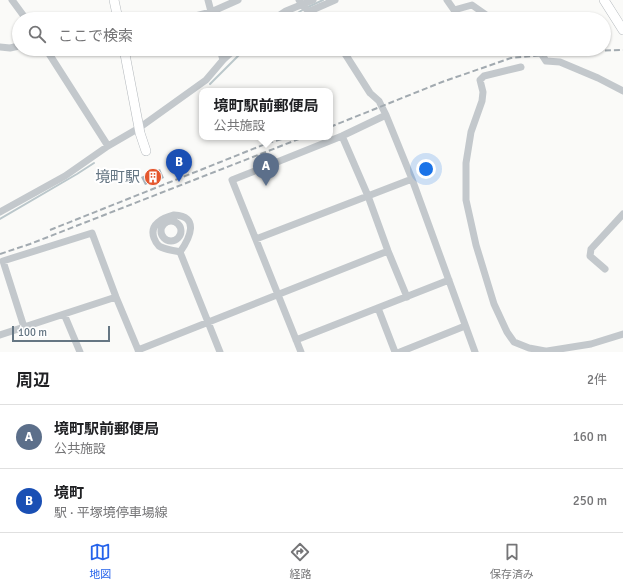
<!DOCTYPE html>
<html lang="ja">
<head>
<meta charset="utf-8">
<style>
	:root { --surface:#fff; --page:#f6f6f6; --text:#202124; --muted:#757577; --line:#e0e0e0; --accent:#2563eb }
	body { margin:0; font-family:Signika,"Noto Sans JP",sans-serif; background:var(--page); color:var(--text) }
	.scale { position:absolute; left:12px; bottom:10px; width:98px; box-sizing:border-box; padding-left:4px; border:2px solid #657683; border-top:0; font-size:11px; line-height:14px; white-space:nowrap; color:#657683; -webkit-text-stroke:3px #fff; paint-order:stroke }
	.you { position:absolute; left:426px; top:169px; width:14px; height:14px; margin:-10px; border:3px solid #fff; border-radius:50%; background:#1a73e8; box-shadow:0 0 0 6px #1a73e833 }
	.badge { display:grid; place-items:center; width:26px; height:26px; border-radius:50%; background:var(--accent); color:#fff; font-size:13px; font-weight:700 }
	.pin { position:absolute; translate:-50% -33px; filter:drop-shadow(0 1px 2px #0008) }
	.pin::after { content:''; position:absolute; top:21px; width:14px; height:12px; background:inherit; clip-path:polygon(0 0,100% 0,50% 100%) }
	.popup { position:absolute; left:199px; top:88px; width:134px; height:52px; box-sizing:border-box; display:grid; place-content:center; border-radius:8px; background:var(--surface); filter:drop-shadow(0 1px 3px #0005); font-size:13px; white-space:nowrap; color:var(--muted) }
	.popup b { font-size:15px; color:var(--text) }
	.popup::after { content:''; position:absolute; left:50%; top:100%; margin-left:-8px; border:8px solid transparent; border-top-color:var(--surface) }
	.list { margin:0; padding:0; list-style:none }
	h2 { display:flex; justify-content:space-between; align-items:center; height:52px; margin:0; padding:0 16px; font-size:17px }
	h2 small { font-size:13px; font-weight:400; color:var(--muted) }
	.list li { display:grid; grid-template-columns:26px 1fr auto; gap:12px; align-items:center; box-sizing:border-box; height:64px; padding:0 16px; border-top:1px solid var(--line) }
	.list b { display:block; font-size:15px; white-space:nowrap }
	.list p { margin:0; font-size:13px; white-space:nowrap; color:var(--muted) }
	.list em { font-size:13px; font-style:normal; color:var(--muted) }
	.icon { flex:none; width:22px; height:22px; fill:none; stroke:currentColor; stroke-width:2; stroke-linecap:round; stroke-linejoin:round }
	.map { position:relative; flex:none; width:623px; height:352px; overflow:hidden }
	.search { position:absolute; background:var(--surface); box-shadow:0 1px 3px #0004; left:12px; right:12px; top:12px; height:44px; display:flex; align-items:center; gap:10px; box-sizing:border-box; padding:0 14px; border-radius:22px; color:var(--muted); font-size:15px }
	.sheet { height:180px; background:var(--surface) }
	nav { display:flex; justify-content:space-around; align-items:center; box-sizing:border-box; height:56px; border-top:1px solid var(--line); background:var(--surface); font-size:11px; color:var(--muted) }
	nav a { display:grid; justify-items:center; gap:2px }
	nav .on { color:var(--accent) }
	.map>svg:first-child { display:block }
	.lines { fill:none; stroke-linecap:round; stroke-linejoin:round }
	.stream { stroke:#bbc7cb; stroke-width:2 }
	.building { fill:#aab3b9 }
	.major-casing { stroke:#b5babe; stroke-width:10 }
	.minor { stroke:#c3c8cc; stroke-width:7 }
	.major { stroke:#fff; stroke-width:9 }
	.rail { stroke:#a2aab0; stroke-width:2; stroke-dasharray:6 3; stroke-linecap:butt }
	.labels { text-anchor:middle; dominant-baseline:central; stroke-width:4; stroke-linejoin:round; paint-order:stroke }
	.poi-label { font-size:15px; fill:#657683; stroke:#fff; text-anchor:end }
</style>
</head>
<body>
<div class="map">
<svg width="623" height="352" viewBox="0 0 623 352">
	<rect width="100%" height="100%" fill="#fafaf8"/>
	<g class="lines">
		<path class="stream" d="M308,7L323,0
			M288,19L304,9
			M210,84L245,49
			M0,219L77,174L94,163"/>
	</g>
	<path class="building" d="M160,169L164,178L145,185L141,177Z"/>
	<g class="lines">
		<defs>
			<path id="major" d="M114,0L118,19
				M604,0L623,30
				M124,49L140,133L146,151"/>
		</defs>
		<use href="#major" class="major-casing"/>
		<path class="minor" d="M12,0L26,19
			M208,0L213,19
			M299,0L302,5L317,19
			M447,0L454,10L472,5L492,19
			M310,11L335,0
			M184,19L211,12L238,0
			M274,19L286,11L313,0
			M0,47L10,48L19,46
			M46,49L108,146
			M220,49L223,60
			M342,49L370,93L379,101L386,115L412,179L475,352
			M537,49L539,50L546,61L560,62L598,78L623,91
			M521,67L484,76L480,80L483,92L482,101L471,132L466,163V200L476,245L494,304L507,332L514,342L529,348L545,351
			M342,136L368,196L388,251L407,297
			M0,212L65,176L108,146L139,128L206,80L223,60L235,49
			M174,215C200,216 190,238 180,252C173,250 165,250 159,246C156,243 155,241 154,238C149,224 163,218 174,215Z
			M161 231a10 10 0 1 1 20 0a10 10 0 1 1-20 0Z
			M256,239L412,179
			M180,252L220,352
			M605,269L590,256L591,249L623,214
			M378,308L395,352
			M64,314L80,352
			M24,327L3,261L92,233L116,297L139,352
			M0,335L116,297
			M296,340L449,280
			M138,350L388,251
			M301,352L232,180L342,136L386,115
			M400,352L465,326
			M541,352L591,344L623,334"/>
		<use href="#major" class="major"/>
		<path class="rail" d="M330,127L442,82L511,58L587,51L623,50
			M50,230L268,143L289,137
			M0,254L30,244L304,137"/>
	</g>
	<defs>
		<symbol id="building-disc" viewBox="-11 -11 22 22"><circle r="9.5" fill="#e4572e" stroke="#fff"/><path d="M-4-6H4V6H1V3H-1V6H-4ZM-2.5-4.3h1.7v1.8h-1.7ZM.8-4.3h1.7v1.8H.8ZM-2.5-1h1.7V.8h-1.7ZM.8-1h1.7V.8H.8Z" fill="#fff"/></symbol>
	</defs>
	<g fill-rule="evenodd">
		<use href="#building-disc" x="143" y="167" width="20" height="20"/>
	</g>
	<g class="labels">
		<g class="poi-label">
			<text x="140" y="177">境町駅</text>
		</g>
	</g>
</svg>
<div class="scale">100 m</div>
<div class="you"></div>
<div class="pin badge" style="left:266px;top:186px;background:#5c6f8a">A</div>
<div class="popup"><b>境町駅前郵便局</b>公共施設</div>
<div class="pin badge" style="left:179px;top:182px;background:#1a4fb4">B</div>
<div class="search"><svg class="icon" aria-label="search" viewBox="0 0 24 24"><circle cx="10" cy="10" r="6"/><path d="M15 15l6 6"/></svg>ここで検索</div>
</div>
<section class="sheet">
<h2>周辺<small>2件</small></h2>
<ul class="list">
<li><span class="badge" style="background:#5c6f8a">A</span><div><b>境町駅前郵便局</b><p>公共施設</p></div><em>160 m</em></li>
<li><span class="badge" style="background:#1a4fb4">B</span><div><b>境町</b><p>駅 · 平塚境停車場線</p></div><em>250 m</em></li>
</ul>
</section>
<nav>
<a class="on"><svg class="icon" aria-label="map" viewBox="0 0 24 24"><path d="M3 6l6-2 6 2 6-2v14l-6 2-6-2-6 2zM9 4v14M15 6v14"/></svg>地図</a>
<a><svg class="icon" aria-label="directions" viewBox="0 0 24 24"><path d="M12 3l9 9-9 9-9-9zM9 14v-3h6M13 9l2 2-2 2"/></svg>経路</a>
<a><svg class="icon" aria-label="saved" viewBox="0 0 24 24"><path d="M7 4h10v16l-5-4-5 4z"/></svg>保存済み</a>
</nav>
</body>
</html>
